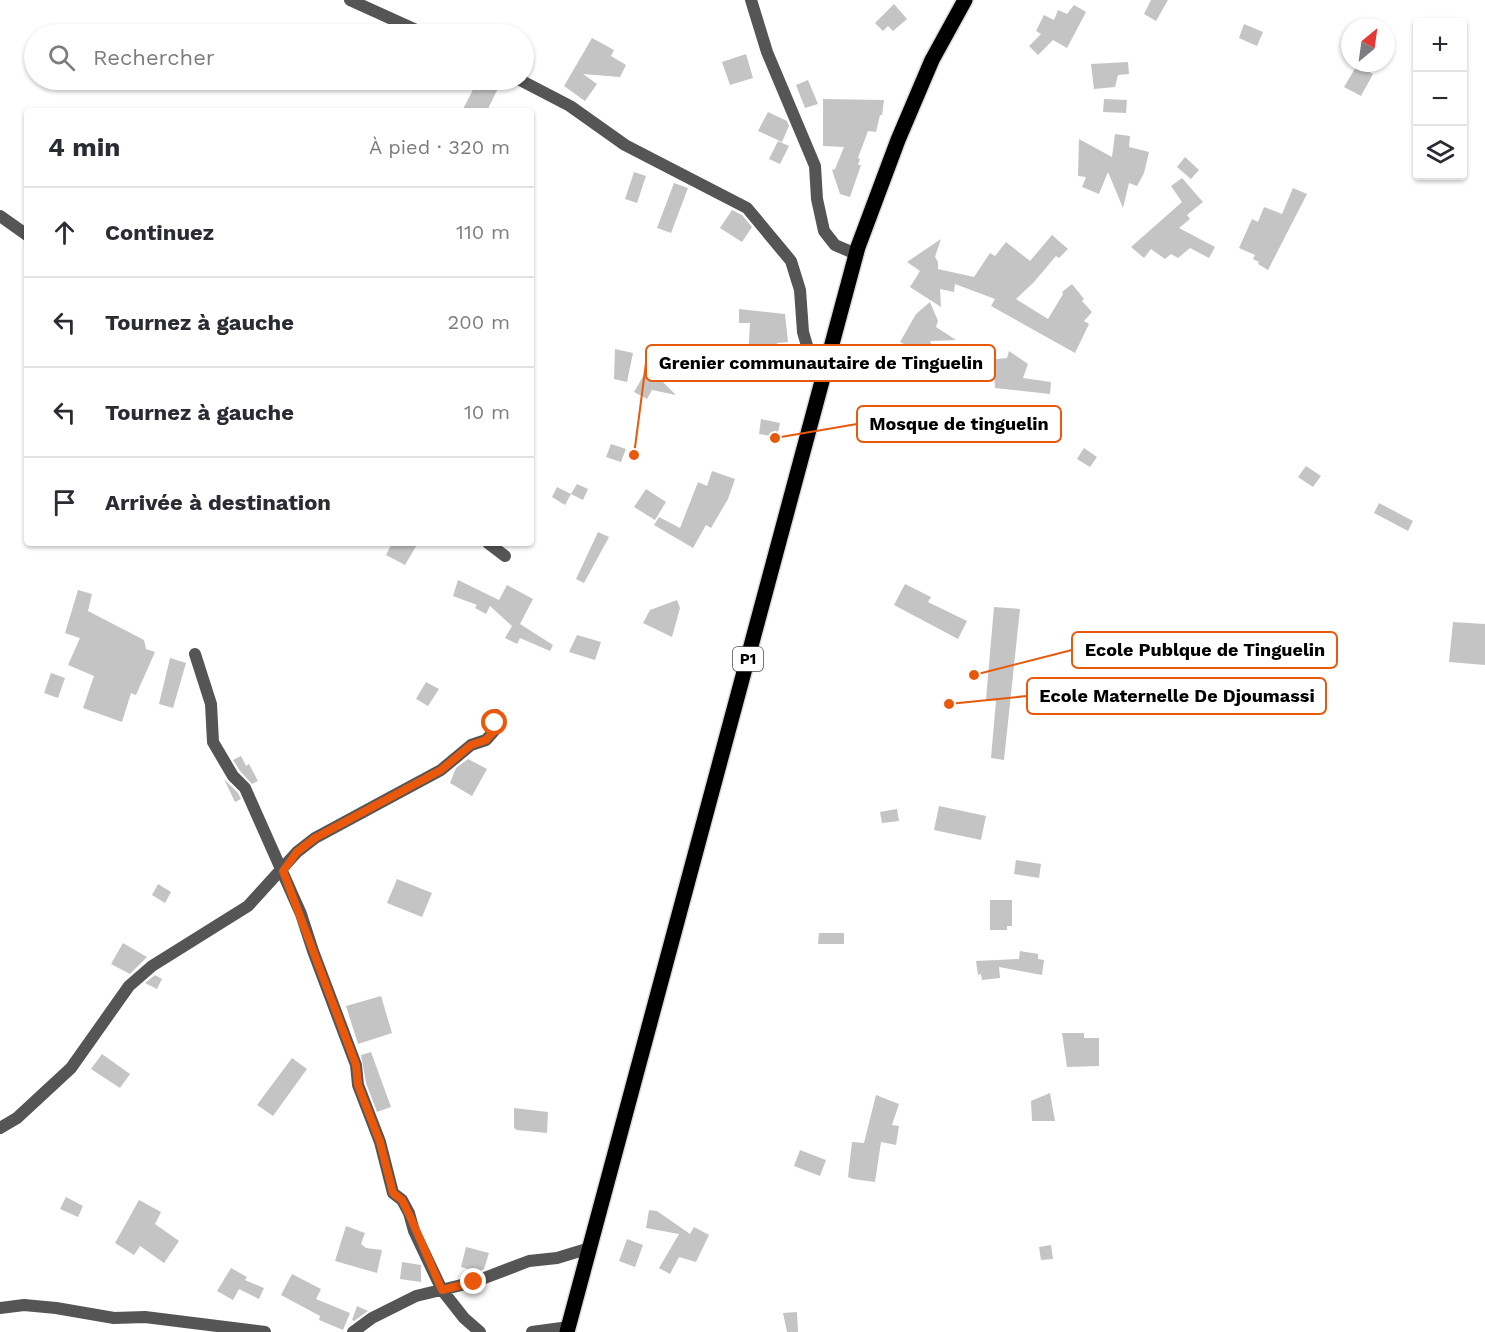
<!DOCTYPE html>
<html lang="fr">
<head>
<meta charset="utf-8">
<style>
	:root { --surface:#fff; --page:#f7f7f7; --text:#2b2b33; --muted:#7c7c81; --line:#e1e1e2 }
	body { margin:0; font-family:"Work Sans",sans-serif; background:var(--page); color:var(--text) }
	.controls { position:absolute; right:18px; top:18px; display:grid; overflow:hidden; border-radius:6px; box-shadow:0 2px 4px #0004 }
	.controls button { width:54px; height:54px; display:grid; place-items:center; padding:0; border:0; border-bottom:2px solid var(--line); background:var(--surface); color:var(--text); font:30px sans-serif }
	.compass { position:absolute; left:1341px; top:18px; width:54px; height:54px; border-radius:50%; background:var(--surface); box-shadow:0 2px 4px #0004; rotate:29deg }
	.stop { position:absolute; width:18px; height:18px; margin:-14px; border:4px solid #ea580c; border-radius:50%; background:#fff }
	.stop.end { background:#ea580c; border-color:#fff; box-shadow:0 2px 6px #0008 }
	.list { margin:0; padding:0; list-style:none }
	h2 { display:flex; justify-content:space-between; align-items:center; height:78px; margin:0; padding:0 24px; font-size:26px }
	h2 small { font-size:20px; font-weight:400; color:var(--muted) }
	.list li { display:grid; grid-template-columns:39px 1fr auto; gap:18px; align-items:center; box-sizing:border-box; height:90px; padding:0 24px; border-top:2px solid var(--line) }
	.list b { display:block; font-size:22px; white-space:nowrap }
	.list em { font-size:20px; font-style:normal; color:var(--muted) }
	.icon { flex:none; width:33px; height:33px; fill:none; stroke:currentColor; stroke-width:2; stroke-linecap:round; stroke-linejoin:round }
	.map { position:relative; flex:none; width:1485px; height:1332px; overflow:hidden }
	.search { position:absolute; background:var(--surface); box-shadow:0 2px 4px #0004; left:24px; top:24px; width:510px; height:66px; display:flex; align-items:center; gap:15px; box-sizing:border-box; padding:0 21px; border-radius:33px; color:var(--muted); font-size:22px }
	.panel { position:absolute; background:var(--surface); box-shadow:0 2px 4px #0004; left:24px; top:108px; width:510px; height:438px; border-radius:6px }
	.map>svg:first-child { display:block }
	.building { fill:#c4c4c4 }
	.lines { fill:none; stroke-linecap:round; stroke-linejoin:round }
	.primary-casing { stroke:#dbdbdb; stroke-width:18 }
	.street { stroke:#555; stroke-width:12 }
	.primary { stroke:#000; stroke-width:15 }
	.route { stroke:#ea580c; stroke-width:8 }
	.labels { text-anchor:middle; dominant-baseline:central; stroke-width:4.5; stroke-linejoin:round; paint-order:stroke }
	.shield { fill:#fff; stroke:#4c4c4c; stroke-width:1.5 }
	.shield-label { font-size:15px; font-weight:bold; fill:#000 }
	.leader { fill:none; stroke:#e8590c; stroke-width:2 }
	.callout-dot { fill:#e8590c; stroke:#fff; stroke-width:2 }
	.callout { fill:#fff; stroke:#e8590c; stroke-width:2 }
	.callout-label { font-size:18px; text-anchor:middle; font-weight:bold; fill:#000 }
</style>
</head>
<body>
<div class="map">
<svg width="1485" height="1332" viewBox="0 0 1485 1332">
	<rect width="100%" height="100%" fill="#fff"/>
	<path class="building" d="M1151,0H1168L1156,21L1144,14Z
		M894,4L907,19L893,31L888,26L883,31L875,23Z
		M1074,5L1086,12L1067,48L1053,40L1038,55L1029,46L1041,34L1036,31L1044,15L1054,20L1058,10L1067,14Z
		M1244,24L1263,32L1257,46L1239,38Z
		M592,38L614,50L611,56L626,65L620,77L583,74L597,84L585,101L564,86Z
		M746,54L753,78L730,85L722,62Z
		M1128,62L1129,74L1118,75L1115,87L1094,89L1091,64Z
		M1357,65L1373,74L1361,96L1344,87Z
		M478,80H490L500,84L487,111H462Z
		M808,80L818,104L805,108L796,85Z
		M823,99L884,100L882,115H880L876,132L868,131L858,158L860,159L858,165H861L850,197L840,194L832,170L835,169L844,147L823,146Z
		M1104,99L1127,100L1126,113L1103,112Z
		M768,112L787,121L789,126L782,142L758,131Z
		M1115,134L1130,136L1129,147L1149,152L1144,173L1137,186L1129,183L1123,208L1108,172L1099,194L1082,187L1086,177L1078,176L1079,139L1112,157Z
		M778,141L789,146L780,164L769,159Z
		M1185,157L1199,170L1191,179L1177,167Z
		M634,172L646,176L637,203L625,199Z
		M1182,178L1203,202L1187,215L1190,219L1179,228L1215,247L1209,258L1190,248L1178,258L1171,254L1165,259L1151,249L1144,258L1131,247L1182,202L1171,186Z
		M674,183L688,188L671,233L657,228Z
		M1293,188L1307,194L1268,270L1258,264L1259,262L1253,259L1255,255L1239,248L1252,219L1258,222L1264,207L1282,214Z
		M732,210L742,215L752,227L742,242L720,228Z
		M1052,235L1068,249L1059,258L1056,256L1034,282L1016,299L1048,319L1063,294L1062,292L1072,284L1084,299L1082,301L1092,312L1084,321L1089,324L1075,353L991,306L995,299L955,284L954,292L940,289L941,307L910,287L920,271L907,262L941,239L935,257L938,262V269L974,277L990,253L995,256L1006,242L1030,261Z
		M930,302L938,321L936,327L956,340L930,341L935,353L923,355L918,351L902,364L906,345L900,342L916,314Z
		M739,309L785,314L788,342L777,343L775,367L763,366L764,355L748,357L750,323H739Z
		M615,349L633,353L627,382L614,379Z
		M1009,351L1028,364L1023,378L1051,382L1050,394L995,388L994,373H989L987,360L1007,358Z
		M652,361L669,372L663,382L676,395L652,390L647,399L634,392Z
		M761,419L780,423L777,437L759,434Z
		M941,421L963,423L962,442L939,439Z
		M611,444L626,449L621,462L606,457Z
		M1084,448L1097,457L1090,467L1077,459Z
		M1306,466L1321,476L1313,487L1298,477Z
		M712,471L735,479L728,499L711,528L706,525L693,548L654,525L659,517L680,528L698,482L707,486Z
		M577,484L588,489L583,500L571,494Z
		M557,487L571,494L565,505L552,497Z
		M646,489L666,502L655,520L634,507Z
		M1379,503L1413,521L1408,531L1374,513Z
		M598,532L609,537L584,583L576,579Z
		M392,543H418L405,565L386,555Z
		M458,580L499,600L507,585L533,599L520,624L553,645L550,651L520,638L517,644L505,638L512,626L490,606L486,614L475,608L477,605L453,596Z
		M905,584L931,597L928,602L967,621L958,639L894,605Z
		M78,590L92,594L88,611L144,640L146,649L155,652L136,695L131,693L122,722L83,708L94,676L68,665L80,638L65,633Z
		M677,600L680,608L672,637L643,623L650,610Z
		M994,607L1020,609L1004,760L991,758L996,701L986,699Z
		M1453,622L1485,624V665L1449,662Z
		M577,635L601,642L595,660L569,652Z
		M170,658L186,663L173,708L159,704Z
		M51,673L65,678L58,698L44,693Z
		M426,682L439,689L428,706L416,699Z
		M241,756L246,766L249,764L258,781L252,784L240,771L233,760Z
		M468,759L487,769L472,796L450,783L456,768Z
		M224,779L238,793L241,799L235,802Z
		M939,806L986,816L981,840L934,830Z
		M897,809L899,821L882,823L880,812Z
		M1016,860L1041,864L1039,878L1014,874Z
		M397,879L432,893L422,917L387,903Z
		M158,884L171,892L165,903L152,895Z
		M990,900H1012V926H1007V930H990Z
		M819,933H844V944H818Z
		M123,943L147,957L130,974L111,964Z
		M1020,951L1038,954V959L1044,960L1042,975L999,967L1000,978L982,980L981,974L978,975L976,961L1019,959Z
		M155,975L162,979L157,989L145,983Z
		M381,996L392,1033L358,1044L346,1006Z
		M1062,1033H1084V1038H1099V1066L1067,1067Z
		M371,1052L391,1107L377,1112L366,1083L361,1055Z
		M102,1054L130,1074L120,1088L91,1069Z
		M292,1058L307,1069L273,1116L257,1105Z
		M1050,1093L1055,1121H1032L1031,1101Z
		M876,1095L899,1104L892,1125L899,1126L896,1145L881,1142L875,1182L853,1179L848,1177L852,1142L864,1143Z
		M514,1108L548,1112L547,1133L517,1130L514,1128Z
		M800,1150L826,1160L820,1176L794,1166Z
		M66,1197L83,1206L78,1217L60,1209Z
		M139,1200L161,1212L155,1224L179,1241L164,1263L140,1246L134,1255L115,1243Z
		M649,1210L657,1211L690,1234L694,1227L709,1235L696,1262L679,1257L670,1274L659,1268L679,1234L646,1228Z
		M346,1226L365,1233L361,1244L366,1248L382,1250L377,1273L335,1261Z
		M627,1239L643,1245L635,1267L619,1261Z
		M1051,1245L1053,1259L1041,1260L1039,1247Z
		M466,1247L489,1253L484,1269L478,1272L461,1267Z
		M402,1262L421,1265V1282L400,1279Z
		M231,1268L247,1277L245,1280L264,1288L259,1299L239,1289L233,1300L217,1291Z
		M292,1274L321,1289L316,1299L350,1313L343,1330L319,1320L320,1316L281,1295Z
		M357,1306L368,1311L354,1321L352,1320Z
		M797,1312L798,1332H787L783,1313Z"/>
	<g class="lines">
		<defs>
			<path id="primary" d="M567,1332L858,247L898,140L932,60L965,0"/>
		</defs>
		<use href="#primary" class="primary-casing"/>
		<path class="street" d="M350,0L425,34
			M751,0L767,52L815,166L817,199L824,231L835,245L856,254
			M520,80L570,106L625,145L747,208L791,261L800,290L803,332L813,366L822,383
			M0,216L27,235
			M488,543L505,556
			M195,654L211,704L213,742L233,776L245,788L301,914L313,951L356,1065L358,1085L380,1142L393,1193L402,1200L409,1213L414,1231L442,1290L464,1318L480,1332
			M0,1128L17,1118L71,1068L129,986L152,966L248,906L297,852L315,838L441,770L471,745L486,740L494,731L496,715
			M0,1308L24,1305L56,1308L114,1318L145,1317L265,1332
			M353,1332L372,1318L416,1296L474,1282L529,1261L557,1258L590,1248
			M532,1332L569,1327"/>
		<use href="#primary" class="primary"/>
	</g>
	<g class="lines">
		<path class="route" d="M474,1282L442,1290L409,1214L402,1200L393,1193L380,1142L358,1085L356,1065L283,871L297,852L315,838L441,770L471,745L486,740L494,731L495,723"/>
	</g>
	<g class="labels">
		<rect class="shield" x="733" y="647" width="30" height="24" rx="4.5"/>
		<g class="shield-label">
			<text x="748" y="659">P1</text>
		</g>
	</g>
	<path class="leader" d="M634 455L646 363M775 438L857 424M974 675L1072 650M949 704L1027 696"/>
	<g class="callout-dot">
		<circle cx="634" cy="455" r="6"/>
		<circle cx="775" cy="438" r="6"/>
		<circle cx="974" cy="675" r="6"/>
		<circle cx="949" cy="704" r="6"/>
	</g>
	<g class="callout">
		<rect x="646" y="345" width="349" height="36" rx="6"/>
		<rect x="857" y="406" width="204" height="36" rx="6"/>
		<rect x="1072" y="632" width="265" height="36" rx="6"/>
		<rect x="1027" y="678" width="299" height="36" rx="6"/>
	</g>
	<g class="callout-label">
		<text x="821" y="369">Grenier communautaire de Tinguelin</text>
		<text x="959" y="430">Mosque de tinguelin</text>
		<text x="1205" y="656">Ecole Publque de Tinguelin</text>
		<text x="1177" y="702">Ecole Maternelle De Djoumassi</text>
	</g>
</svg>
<div class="controls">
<button>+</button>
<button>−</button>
<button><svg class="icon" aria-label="layers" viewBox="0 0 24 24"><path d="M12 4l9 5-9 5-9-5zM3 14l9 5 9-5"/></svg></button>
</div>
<svg class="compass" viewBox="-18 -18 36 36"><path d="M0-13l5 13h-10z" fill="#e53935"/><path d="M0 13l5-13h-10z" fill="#7c7c81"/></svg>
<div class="stop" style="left:495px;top:723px"></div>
<div class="stop end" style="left:474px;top:1282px"></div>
<div class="search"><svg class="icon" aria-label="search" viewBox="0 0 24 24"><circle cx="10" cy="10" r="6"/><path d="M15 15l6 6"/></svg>Rechercher</div>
<section class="panel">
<h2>4 min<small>À pied · 320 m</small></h2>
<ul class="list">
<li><svg class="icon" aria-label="ahead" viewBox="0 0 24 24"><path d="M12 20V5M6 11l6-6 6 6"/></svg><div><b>Continuez</b></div><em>110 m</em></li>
<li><svg class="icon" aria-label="left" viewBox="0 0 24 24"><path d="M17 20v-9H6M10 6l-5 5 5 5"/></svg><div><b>Tournez à gauche</b></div><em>200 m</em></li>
<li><svg class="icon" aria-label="left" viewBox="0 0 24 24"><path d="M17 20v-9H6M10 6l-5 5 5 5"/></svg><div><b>Tournez à gauche</b></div><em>10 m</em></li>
<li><svg class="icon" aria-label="arrive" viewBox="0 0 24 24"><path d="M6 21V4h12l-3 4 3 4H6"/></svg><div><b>Arrivée à destination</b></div></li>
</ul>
</section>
</div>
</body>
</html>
